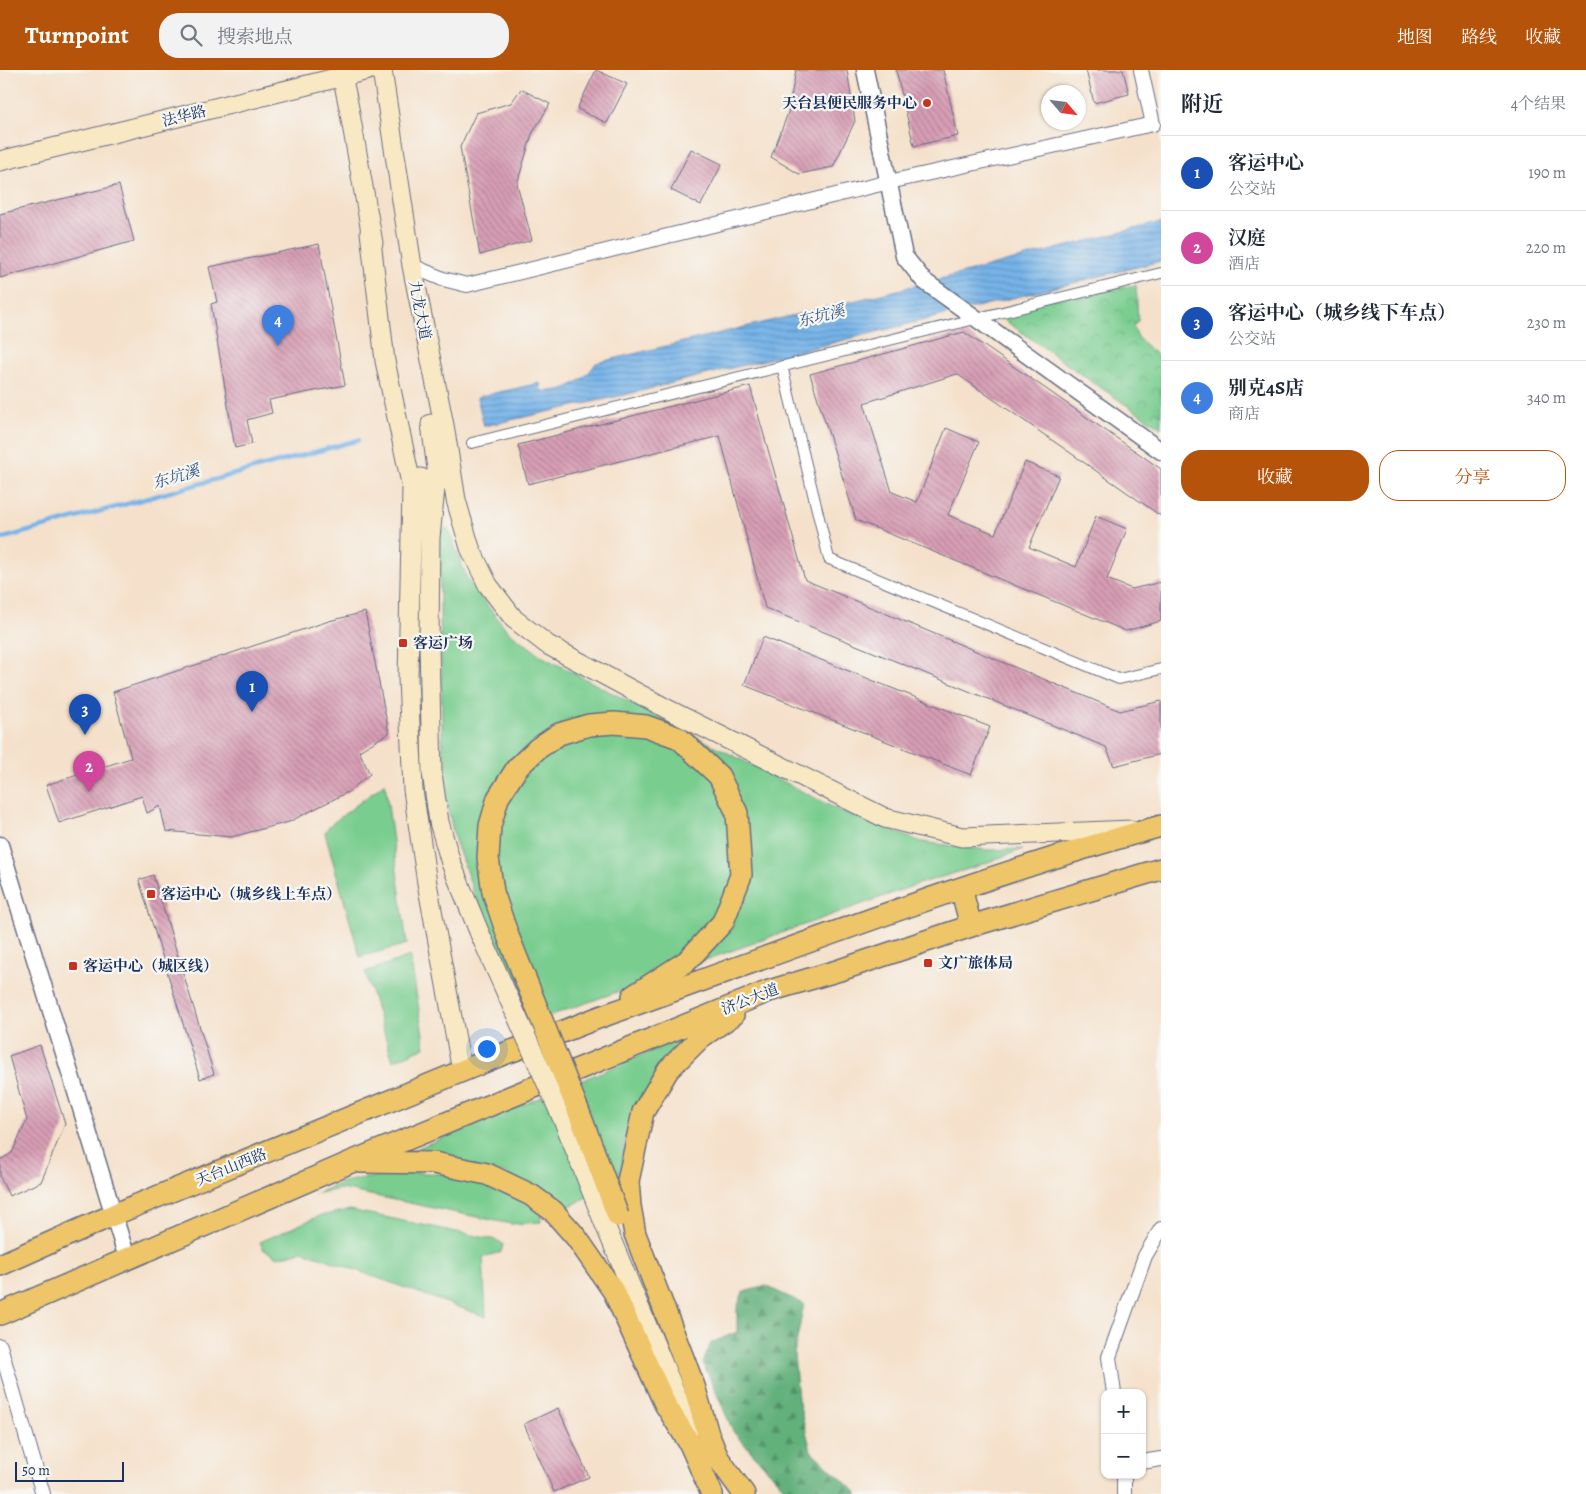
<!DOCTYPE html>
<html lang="zh">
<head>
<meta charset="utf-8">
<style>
	:root { --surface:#fff; --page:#f2f2f3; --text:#1f2937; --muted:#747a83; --line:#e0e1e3; --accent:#b45309 }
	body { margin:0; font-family:Alegreya,"Noto Serif SC",serif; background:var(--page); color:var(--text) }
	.controls { position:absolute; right:15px; bottom:15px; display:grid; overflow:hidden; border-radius:10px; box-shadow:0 1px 4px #0004 }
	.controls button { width:45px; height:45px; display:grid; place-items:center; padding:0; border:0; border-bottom:1px solid var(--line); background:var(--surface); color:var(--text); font:25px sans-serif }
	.compass { position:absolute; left:1041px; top:15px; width:45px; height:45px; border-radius:50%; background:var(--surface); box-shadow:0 1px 4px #0004; rotate:118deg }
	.scale { position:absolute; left:15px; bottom:12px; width:109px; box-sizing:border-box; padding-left:5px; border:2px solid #1b2f5e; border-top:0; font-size:14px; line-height:18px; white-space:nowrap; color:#1b2f5e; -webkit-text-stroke:4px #f6f6f2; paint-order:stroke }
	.you { position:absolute; left:486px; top:978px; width:18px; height:18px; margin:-12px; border:4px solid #fff; border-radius:50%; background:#1a73e8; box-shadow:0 0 0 8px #1a73e833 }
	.badge { display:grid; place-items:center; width:32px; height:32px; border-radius:50%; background:var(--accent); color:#fff; font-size:16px; font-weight:700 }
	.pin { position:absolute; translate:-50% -41px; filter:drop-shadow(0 1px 2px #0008) }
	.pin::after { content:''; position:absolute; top:26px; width:18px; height:15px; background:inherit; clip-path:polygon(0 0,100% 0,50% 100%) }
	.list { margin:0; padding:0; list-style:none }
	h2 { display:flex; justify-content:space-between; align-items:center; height:65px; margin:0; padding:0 20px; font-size:21px }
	h2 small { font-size:16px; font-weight:400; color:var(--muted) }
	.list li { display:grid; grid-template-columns:32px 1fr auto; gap:15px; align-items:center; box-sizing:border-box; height:75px; padding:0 20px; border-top:1px solid var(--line) }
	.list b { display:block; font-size:19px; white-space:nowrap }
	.list p { margin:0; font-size:16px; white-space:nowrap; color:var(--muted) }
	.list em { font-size:16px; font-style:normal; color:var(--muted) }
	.actions { display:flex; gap:10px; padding:15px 20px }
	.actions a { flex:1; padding:11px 0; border:1px solid var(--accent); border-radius:20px; text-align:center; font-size:18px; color:var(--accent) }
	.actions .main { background:var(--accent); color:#fff }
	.icon { flex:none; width:28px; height:28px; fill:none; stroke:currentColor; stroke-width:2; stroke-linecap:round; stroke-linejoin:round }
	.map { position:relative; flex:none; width:1161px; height:1424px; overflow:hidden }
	header { display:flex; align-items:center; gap:30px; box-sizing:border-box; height:70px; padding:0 25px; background:var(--accent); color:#fff }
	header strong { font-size:24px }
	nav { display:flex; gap:28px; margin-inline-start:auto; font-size:18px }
	.search { width:350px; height:45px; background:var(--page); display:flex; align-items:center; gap:12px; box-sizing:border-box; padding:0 18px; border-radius:20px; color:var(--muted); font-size:19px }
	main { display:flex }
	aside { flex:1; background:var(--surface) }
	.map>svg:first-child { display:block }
	.grass { fill:#79cd8f; stroke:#4a7e76 }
	.forest { fill:url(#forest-firs); stroke:#3e706c }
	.park { fill:url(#park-crowns); stroke:#4a7e76 }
	.water { fill:url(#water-rules); stroke:#4871a3 }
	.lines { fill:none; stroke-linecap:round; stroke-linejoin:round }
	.stream { stroke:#76b3e8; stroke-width:4.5 }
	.building { fill:url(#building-back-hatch) }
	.pedestrian-casing { stroke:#676d84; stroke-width:12 }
	.minor-casing { stroke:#676d84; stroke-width:16 }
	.tertiary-casing { stroke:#676d84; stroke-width:19 }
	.secondary-casing { stroke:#676d84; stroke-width:21 }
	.primary-casing { stroke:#676d84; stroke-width:24 }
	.pedestrian { stroke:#fff; stroke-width:10 }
	.minor { stroke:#fff; stroke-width:14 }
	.tertiary { stroke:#fff; stroke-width:16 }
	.secondary { stroke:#f8e8c3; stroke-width:19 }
	.primary { stroke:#eec569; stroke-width:21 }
	.secondary-bridge-casing { stroke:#676d84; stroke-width:21; stroke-linecap:butt }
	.primary-bridge-casing { stroke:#676d84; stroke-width:24; stroke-linecap:butt }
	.secondary-bridge { stroke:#f8e8c3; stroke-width:19 }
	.primary-bridge { stroke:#eec569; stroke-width:21 }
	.poi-dot { fill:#c8321e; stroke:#f6f6f2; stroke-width:2 }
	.labels { text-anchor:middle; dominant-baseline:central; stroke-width:4.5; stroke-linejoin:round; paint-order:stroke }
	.poi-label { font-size:15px; font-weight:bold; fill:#1b2f5e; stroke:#f6f6f2; text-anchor:start }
	.street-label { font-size:15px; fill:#1b2f5e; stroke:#f6f6f2 }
	.water-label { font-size:16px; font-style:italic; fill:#365787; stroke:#f6f6f2 }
</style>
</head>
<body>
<header>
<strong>Turnpoint</strong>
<div class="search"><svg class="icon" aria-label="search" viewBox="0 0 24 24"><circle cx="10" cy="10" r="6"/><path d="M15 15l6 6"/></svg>搜索地点</div>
<nav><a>地图</a><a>路线</a><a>收藏</a></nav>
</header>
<main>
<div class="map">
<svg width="1161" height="1424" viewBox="0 0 1161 1424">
	<defs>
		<pattern id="forest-firs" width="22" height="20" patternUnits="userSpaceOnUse" patternTransform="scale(1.25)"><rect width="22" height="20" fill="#62b07a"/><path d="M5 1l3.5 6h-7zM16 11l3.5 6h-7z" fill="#509067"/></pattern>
		<pattern id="park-crowns" width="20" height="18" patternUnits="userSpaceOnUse" patternTransform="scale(1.25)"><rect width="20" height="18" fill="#79cd8f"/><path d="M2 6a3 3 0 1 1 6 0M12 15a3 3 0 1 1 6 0" fill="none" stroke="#68b07e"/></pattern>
		<pattern id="water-rules" width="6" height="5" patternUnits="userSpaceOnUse" patternTransform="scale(1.25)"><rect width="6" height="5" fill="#76b3e8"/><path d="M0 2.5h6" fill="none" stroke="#6092bf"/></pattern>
		<pattern id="building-back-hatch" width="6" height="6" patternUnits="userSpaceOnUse" patternTransform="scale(1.25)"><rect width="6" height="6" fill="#d89eb4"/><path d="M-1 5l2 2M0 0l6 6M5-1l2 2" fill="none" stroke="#ae8196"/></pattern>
	</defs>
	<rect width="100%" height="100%" fill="#f6f6f2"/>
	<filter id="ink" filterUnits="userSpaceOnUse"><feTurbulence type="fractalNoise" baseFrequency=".02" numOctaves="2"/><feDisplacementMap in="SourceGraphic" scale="10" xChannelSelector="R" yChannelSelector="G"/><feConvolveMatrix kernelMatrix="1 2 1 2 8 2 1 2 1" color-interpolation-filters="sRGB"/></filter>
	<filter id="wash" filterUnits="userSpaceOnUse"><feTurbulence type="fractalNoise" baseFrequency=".0096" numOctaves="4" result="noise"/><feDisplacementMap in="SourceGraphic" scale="20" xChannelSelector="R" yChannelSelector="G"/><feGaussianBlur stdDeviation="1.12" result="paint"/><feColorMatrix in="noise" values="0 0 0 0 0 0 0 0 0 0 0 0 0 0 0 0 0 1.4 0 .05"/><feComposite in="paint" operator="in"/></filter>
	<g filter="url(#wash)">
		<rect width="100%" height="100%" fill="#f5e1cb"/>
		<path class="grass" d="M448,458L467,508L489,538L509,562L543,587L844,743L922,772L987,780L1023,779L975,797L918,814L533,952L476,829L455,770L443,716L439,473L441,460Z
			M385,713L407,874L360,887L325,763L329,756Z
			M410,886L425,977L393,991L365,902Z
			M686,967L641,1030L625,1069L620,1109L567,1138L507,1104L406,1083Z
			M402,1102L469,1105L516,1123L540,1143L541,1152L511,1154L341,1119L314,1124L343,1112Z
			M350,1140L496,1170L503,1174L501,1182L483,1187L486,1247L303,1181L278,1187L263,1179L260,1172L319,1146Z"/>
		<path class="forest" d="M766,1216L804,1234L794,1284L798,1329L811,1381L858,1424H790L734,1363L703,1293L711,1273L737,1262V1238L743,1222Z"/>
		<path class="park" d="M1136,215L1138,251L1133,256L1139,269L1161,289V358L1092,312L1003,249L1021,234Z"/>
		<path class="water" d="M1161,152V191L624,325L484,356L477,327L540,313L541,321C564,323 584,312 596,293L886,223Z"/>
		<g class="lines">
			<path class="stream" d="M0,469L358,370"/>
		</g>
		<g id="blocks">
			<path class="building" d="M596,0L627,14L607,53L577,39Z
				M796,0H847L855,51L833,97L799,104L771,87L788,43Z
				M896,0H943L958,66L914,76Z
				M1086,0H1123L1129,24L1094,33Z
				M521,19L550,34L532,64L517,114L532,170L480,185L460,77L476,43L511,33Z
				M691,79L722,94L701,135L671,120Z
				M119,115L134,171L0,208V144Z
				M319,174L345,315L269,330L272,343L247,350L252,374L235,378L211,234L217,232L209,197Z
				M964,262L1161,399V446L957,304L864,333L892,422L917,432L946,358L979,372L948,445L995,464L1025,392L1059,406L1029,477L1076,497L1096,446L1127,459L1107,509L1132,519L1161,512V551L1126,561L856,450L810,304Z
				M750,316L805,510L1120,641L1161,631V684L1114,696L1106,677L765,538L720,366L528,414L518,375Z
				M365,542L389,663L359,681L370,704L348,722L289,752L231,767L166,761L160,736L147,743L142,726L59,753L46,715L131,688L113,622L329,551Z
				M763,567L990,657L971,705L744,615Z
				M153,805L214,1004L200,1009L139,810Z
				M40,975L65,1054L41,1112L9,1126L0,1107V1090L12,1083L27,1050L9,986Z
				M558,1338L589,1407L554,1422L524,1354Z"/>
		</g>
	</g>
	<g filter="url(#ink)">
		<use href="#blocks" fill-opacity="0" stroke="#676d84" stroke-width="1"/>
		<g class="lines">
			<defs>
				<path id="pedestrian" d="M782,296L829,489L1119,609L1161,599
					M472,373L1161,203"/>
				<path id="minor" d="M412,196L443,209L467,215L889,112L1153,54L1141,0
					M0,1276L43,1424
					M1114,1323L1109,1287L1145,1186L1161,1159
					M1142,1392L1161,1389
					M1124,1405V1424"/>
				<path id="tertiary" d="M865,0L904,186L924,211L1161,381
					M0,775L127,1188"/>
				<path id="secondary" d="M341,0L349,38L373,173
					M382,0L412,196L444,355L456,430L470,478L488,515L514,549L548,575L671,641L885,748L962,767L1131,760
					M0,91L368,0
					M370,162L385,291L412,418L408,608L413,720L427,813L462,1001
					M421,408L430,468L437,399L431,354
					M430,468L429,575L432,703L439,752L451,793L480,864
					M603,1150L678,1330L688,1365"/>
				<path id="primary" d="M517,698L537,679L559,664L589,655L614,653L646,656L679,668L719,706L737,743L741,805L723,852L687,891L633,926
					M961,818L971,856
					M733,945L701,967L668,1000L643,1042L628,1111L630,1136L635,1164L694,1316L708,1364L718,1388L744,1424
					M361,1092L434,1093L487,1104L531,1125L553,1141L576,1167L614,1222L665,1334L690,1374L712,1424
					M0,1195L113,1145L506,983C545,970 581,953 620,940C799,876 977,807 1161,756
					M0,1244L351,1092L769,921L840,900L971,856L1161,799"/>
			</defs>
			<use href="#pedestrian" class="pedestrian-casing"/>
			<use href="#minor" class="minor-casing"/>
			<use href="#tertiary" class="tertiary-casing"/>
			<use href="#secondary" class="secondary-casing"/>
			<use href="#primary" class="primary-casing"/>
			<use href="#pedestrian" class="pedestrian"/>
			<use href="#minor" class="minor"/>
			<use href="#tertiary" class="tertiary"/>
			<use href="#secondary" class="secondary"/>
			<use href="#primary" class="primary"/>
			<defs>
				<path id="secondary-bridge" d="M480,864L565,1054L603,1150"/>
				<path id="primary-bridge" d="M517,698L498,728L490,756L488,788L493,822L508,866L580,1045L618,1146"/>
			</defs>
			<use href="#secondary-bridge" class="secondary-bridge-casing"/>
			<use href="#primary-bridge" class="primary-bridge-casing"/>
			<use href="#secondary-bridge" class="secondary-bridge"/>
			<use href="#primary-bridge" class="primary-bridge"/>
		</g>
	</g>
	<g class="poi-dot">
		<circle cx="927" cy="33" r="5"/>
		<rect x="398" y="568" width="10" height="10" rx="2.5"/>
		<rect x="146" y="819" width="10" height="10" rx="2.5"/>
		<rect x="923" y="888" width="10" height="10" rx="2.5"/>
		<rect x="68" y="891" width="10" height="10" rx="2.5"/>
	</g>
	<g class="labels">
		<g class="poi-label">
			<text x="917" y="33" text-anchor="end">天台县便民服务中心</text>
			<text x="413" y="573">客运广场</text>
			<text x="161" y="824">客运中心（城乡线上车点）</text>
			<text x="938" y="893">文广旅体局</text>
			<text x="83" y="896">客运中心（城区线）</text>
		</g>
		<g class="street-label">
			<text transform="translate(184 46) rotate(-14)">法华路</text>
			<text transform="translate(420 240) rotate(79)">九龙大道</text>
			<text transform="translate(750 929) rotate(-21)">济公大道</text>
			<text transform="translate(231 1097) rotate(-22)">天台山西路</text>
		</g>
		<g class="water-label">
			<text transform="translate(821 246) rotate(-14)">东坑溪</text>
			<text transform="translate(176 407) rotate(-16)">东坑溪</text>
		</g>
	</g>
</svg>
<div class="controls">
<button>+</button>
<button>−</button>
</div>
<svg class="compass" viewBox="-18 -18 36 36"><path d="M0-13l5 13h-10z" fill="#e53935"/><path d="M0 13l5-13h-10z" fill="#747a83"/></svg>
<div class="scale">50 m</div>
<div class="you"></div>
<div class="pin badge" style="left:252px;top:642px;background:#1a4fb4">1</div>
<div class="pin badge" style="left:89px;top:722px;background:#d1479c">2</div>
<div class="pin badge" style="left:85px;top:665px;background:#1a4fb4">3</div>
<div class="pin badge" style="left:278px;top:276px;background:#3f7fe0">4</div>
</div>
<aside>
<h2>附近<small>4个结果</small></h2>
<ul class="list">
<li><span class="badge" style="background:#1a4fb4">1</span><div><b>客运中心</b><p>公交站</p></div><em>190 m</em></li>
<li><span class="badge" style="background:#d1479c">2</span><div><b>汉庭</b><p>酒店</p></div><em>220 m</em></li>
<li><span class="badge" style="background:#1a4fb4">3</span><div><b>客运中心（城乡线下车点）</b><p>公交站</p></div><em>230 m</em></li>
<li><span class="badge" style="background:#3f7fe0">4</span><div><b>别克4S店</b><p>商店</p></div><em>340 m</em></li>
</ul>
<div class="actions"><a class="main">收藏</a><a>分享</a></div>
</aside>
</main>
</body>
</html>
